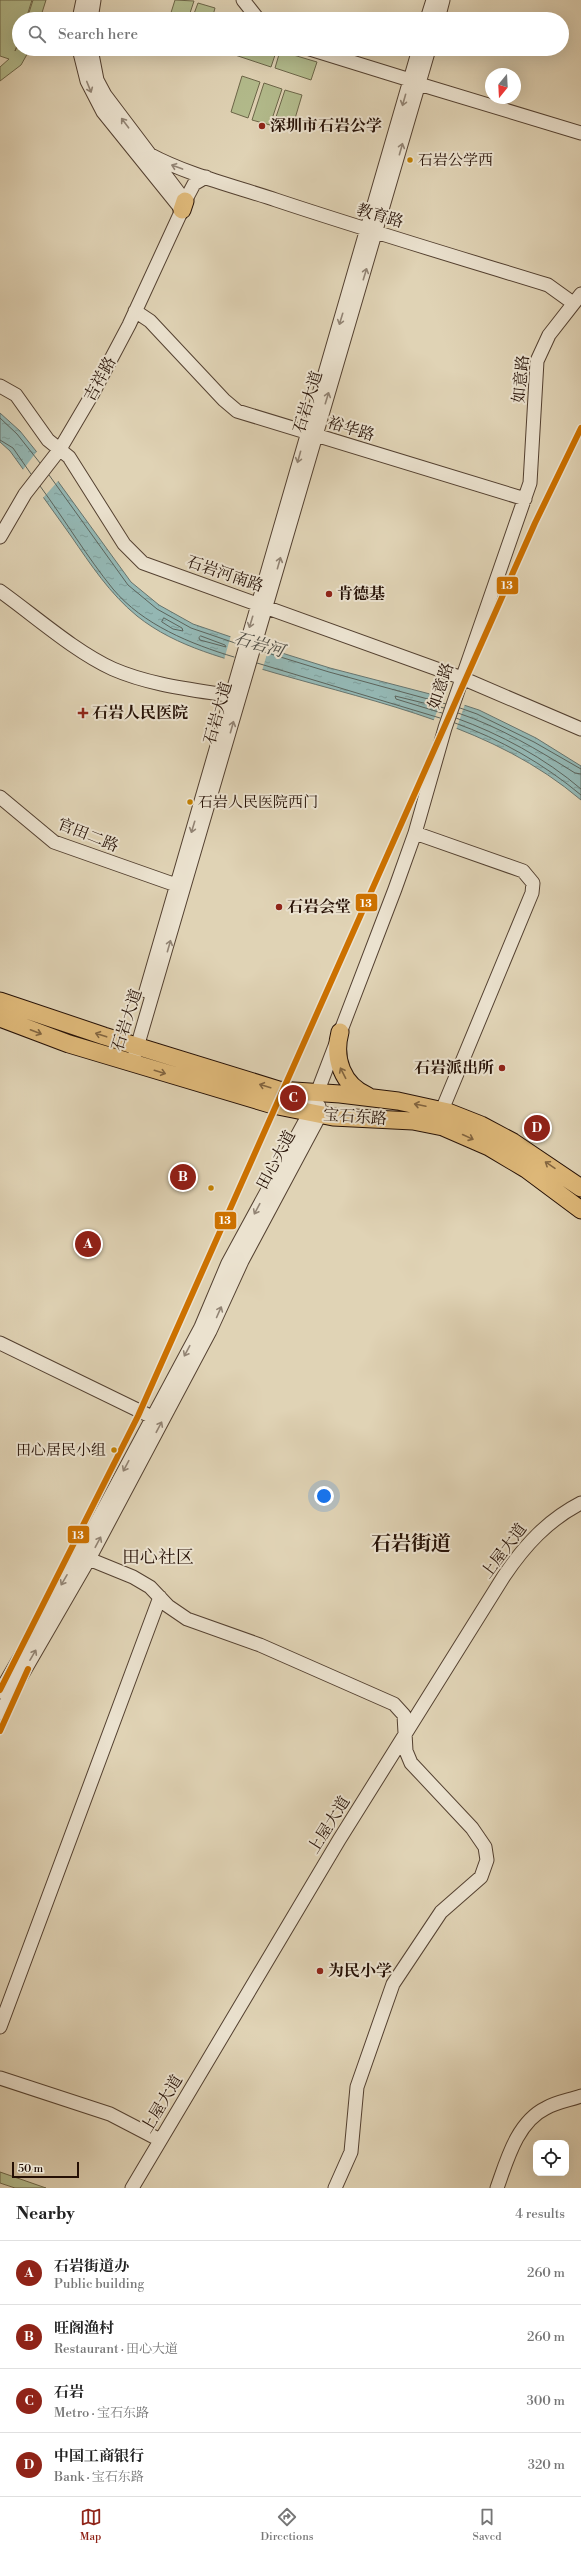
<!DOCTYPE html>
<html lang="en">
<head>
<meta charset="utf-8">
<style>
	:root { --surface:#fff; --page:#f6f6f6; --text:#222; --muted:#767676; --line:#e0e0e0; --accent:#8f2418 }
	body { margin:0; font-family:"Libre Bodoni","Noto Serif SC",serif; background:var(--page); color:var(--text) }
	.controls { position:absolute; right:12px; bottom:12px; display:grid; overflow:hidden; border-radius:8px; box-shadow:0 4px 16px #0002 }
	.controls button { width:36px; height:36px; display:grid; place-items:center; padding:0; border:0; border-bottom:1px solid var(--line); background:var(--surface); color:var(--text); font:20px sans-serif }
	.compass { position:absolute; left:485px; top:68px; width:36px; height:36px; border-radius:50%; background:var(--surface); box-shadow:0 4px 16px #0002; rotate:198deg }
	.scale { position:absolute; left:12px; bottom:10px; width:67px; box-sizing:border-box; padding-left:4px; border:2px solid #251005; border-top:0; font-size:11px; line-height:14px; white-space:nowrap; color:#251005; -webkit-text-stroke:3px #ebe2cf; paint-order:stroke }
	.you { position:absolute; left:324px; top:1496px; width:14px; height:14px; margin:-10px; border:3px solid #fff; border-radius:50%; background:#1a73e8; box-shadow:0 0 0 6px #1a73e833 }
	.badge { display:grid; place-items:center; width:26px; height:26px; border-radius:50%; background:var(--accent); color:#fff; font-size:13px; font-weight:700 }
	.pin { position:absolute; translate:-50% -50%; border:2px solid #fff; box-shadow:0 1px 4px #0006 }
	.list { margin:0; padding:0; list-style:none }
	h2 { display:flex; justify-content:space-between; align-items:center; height:52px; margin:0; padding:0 16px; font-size:17px }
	h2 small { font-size:13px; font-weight:400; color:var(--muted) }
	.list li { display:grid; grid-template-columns:26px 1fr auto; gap:12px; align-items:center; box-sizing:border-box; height:64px; padding:0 16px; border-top:1px solid var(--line) }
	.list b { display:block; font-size:15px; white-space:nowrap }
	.list p { margin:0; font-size:13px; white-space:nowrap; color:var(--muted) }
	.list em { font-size:13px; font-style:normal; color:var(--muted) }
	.icon { flex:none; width:22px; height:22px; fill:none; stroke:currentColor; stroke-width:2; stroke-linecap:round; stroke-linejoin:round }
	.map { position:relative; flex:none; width:581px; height:2188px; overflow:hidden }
	.search { position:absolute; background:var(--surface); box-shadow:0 4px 16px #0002; left:12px; right:12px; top:12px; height:44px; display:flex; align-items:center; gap:10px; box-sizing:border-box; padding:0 14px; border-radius:22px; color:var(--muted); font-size:15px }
	.sheet { height:308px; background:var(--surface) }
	nav { display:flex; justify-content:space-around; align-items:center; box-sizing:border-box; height:56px; border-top:1px solid var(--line); background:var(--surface); font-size:11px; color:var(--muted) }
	nav a { display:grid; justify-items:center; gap:2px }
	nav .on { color:var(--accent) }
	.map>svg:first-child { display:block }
	.grass { fill:#b3bc8d; stroke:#6c6649 }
	.water { fill:url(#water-ripples); stroke:#68746d }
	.pier { fill:#e0d3b5 }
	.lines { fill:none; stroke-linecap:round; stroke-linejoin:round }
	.shore { stroke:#5c645c; stroke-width:1 }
	.minor-casing { stroke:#544131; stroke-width:15 }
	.major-casing { stroke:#251005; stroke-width:19 }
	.minor { stroke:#ebe2cf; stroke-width:13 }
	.major { stroke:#e0ba7a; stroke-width:17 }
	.metro-1-casing { stroke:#ebe2cf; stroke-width:9 }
	.metro-1 { stroke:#cc7100; stroke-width:6 }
	.oneway { stroke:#928474 }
	.oneway2 { stroke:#826540 }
	.poi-dot { fill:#8f2418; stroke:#ebe2cf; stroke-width:1.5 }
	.bus-dot { fill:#c28001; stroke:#ebe2cf; stroke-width:1.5 }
	.labels { text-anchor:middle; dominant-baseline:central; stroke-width:4; stroke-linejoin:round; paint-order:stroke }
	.bus-label { font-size:15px; fill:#251005; stroke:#ebe2cf; text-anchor:start }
	.poi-label { font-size:16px; font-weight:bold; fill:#251005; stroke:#ebe2cf; text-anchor:start }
	.street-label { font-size:16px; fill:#251005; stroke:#ebe2cf }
	.water-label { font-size:17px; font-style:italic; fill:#4c4a42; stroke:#ebe2cf }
	.quarter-label { font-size:18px; fill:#251005; stroke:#ebe2cf }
	.district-label { font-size:20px; font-weight:bold; fill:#251005; stroke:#ebe2cf }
	.line-badge { stroke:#ebe2cf; stroke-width:1.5 }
	.badge-label { font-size:11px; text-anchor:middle; font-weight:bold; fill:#fff }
</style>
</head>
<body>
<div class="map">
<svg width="581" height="2188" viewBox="0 0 581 2188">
	<defs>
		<pattern id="water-ripples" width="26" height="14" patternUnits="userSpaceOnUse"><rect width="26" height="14" fill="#94b7b3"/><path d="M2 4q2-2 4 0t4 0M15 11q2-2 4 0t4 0" fill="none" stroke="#7f9c98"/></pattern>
	</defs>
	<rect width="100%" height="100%" fill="#e0d3b5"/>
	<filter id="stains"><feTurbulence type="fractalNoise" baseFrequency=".005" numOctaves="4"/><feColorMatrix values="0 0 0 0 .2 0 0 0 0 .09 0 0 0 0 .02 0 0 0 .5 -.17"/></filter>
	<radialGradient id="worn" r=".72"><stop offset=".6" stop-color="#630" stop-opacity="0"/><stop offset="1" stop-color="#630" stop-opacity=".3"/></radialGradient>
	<path class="grass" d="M0,0H32L26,19H19V40L15,51L19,43V49H30L21,65L0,81V67L9,59L0,56Z
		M33,0H46L40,19H27Z
		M175,0L194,1L188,19H169Z
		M198,3L215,8L212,19H192Z
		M237,49H277L271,67L235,55Z
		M280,51L317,62L311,80L275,68Z
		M242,76L260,82L248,118L231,112Z
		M264,83L282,89L270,125L252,120Z
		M285,90L302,95L291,132L273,126Z
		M0,2172L46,2188H15L0,2183Z"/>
	<path class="water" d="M0,413L20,431L36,451L131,582L159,605L193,624L234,638L330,668L430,694L479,710L536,738L581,766V800C494,726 382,704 275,673C228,659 177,648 137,616C110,594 91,565 71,536C51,508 31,480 10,451L0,442Z"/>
	<path class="pier" d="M38,450L59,480L42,499L22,471Z
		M231,635L269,647L262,671L224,660Z
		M443,696L465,704L456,730L433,722Z"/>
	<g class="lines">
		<path class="shore" d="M0,418L17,434L40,463
			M0,440L13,448L31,474
			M49,475L128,585L157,609L191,628L238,644
			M40,486C65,520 87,557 113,589C143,625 191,644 234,657
			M164,618L182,628L183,631L173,629L162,622Z
			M201,636L225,645L226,647L200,640L199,638Z
			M261,651L329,672L446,704
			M257,663L440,718
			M460,708L477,714L534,742L581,769
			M442,713L396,699L395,696L444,708
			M458,713C500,727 538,750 575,773L581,774
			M456,718C500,734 545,758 581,789
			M455,723C500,739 544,764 581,795"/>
		<defs>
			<path id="minor" d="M243,0L258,19
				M79,19L83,0
				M91,19L94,0
				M427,19L433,0
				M438,19L443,0
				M91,49L97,80L105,95L185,201L194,184L206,177
				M310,49L410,80
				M419,84L581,133
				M149,154C188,175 234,186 276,200C366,230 457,257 548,285L573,303
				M135,311L150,321L224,400L237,411L525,499
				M0,386L16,395L48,440L69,457L124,544L143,563L462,678L581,729
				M0,537L25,494L60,449L93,393L129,325L182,210L103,112L87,81L79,49
				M0,591C35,616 74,651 113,669C152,686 197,690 238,697
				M0,797L54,842L176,885
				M415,833L523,871L533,883L532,893L442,1110
				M146,991C235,676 329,363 419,49
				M135,1054L429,49
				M0,1343L152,1417
				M79,1555L133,1577L150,1587L168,1606L187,1619L260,1645L394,1704L404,1715L406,1751L411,1763L472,1828L485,1847L487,1860L481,1877L441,1912L393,1984L357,2087L351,2152L335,2188
				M0,1692L79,1555L201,1327L228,1263L309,1114L395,889L415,833L445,728L530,483L537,361L549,335L581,294
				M0,1713L89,1559L210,1331L242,1261L320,1115L319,1106
				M0,2027L160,1597
				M0,2078L110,2114L160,2140
				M132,2188L339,1840L504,1576C525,1545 548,1520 581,1503
				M497,2188C507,2160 517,2122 546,2108C556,2102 570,2100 581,2096"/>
			<path id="major" d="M182,210L185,201
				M0,1001L104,1036L279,1090L340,1094L398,1101L448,1112L481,1125L513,1142L581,1188
				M0,1018L69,1044L273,1105L333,1117L413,1121L443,1127L489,1147L526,1169L581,1210
				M340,1032C333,1058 342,1085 368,1096"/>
		</defs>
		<use href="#minor" class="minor-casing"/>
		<use href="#major" class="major-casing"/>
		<use href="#minor" class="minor"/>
		<use href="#major" class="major"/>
		<defs>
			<path id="metro-1" d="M0,1690L138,1416L535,523L581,428
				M0,1731L28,1669"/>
		</defs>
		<use href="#metro-1" class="metro-1-casing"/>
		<use href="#metro-1" class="metro-1"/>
	</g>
	<defs><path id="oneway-shaft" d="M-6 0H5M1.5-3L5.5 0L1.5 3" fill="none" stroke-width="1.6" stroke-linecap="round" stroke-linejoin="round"/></defs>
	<g class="oneway">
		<use href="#oneway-shaft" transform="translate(89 87) rotate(68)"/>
		<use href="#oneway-shaft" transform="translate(404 100) rotate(106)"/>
		<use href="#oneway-shaft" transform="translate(125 123) rotate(-127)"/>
		<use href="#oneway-shaft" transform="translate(401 149) rotate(-74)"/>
		<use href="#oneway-shaft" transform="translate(177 167) rotate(-160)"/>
		<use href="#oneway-shaft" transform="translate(365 274) rotate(-73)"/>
		<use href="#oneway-shaft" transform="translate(341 319) rotate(107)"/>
		<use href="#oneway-shaft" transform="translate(327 398) rotate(-73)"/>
		<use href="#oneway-shaft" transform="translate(299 457) rotate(106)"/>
		<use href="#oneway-shaft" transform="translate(279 563) rotate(-74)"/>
		<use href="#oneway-shaft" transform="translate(251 622) rotate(107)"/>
		<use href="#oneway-shaft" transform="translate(232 727) rotate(-74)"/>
		<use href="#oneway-shaft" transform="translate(193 827) rotate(107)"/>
		<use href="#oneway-shaft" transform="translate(169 946) rotate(-74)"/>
		<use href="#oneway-shaft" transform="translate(257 1209) rotate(118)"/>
		<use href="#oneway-shaft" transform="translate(219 1312) rotate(-66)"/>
		<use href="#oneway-shaft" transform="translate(187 1351) rotate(118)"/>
		<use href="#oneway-shaft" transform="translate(159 1427) rotate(-62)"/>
		<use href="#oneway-shaft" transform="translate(126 1466) rotate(118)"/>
		<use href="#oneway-shaft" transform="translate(98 1542) rotate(-62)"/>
		<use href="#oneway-shaft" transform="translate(64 1580) rotate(120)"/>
		<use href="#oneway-shaft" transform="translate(33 1655) rotate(-60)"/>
	</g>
	<g class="oneway2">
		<use href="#oneway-shaft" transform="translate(36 1032) rotate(21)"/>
		<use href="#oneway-shaft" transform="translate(101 1035) rotate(-162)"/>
		<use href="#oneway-shaft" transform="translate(160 1072) rotate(17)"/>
		<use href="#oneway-shaft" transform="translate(343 1073) rotate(-117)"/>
		<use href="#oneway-shaft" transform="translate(265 1086) rotate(-163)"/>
		<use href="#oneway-shaft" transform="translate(420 1105) rotate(-168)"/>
		<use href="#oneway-shaft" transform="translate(468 1137) rotate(25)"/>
		<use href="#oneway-shaft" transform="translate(550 1165) rotate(-146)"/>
	</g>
	<g class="poi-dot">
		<circle cx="262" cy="126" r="4"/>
		<circle cx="329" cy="594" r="4"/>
		<path d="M81 707h4v4h4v4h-4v4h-4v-4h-4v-4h4z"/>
		<circle cx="279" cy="907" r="4"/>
		<circle cx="502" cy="1068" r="4"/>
		<circle cx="320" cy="1971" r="4"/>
	</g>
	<g class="bus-dot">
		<circle cx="410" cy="160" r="3.5"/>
		<circle cx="190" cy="802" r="3.5"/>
		<circle cx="211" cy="1188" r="3.5"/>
		<circle cx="114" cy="1450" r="3.5"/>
	</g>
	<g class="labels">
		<g class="bus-label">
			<text x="418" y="160">石岩公学西</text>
			<text x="198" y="802">石岩人民医院西门</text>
			<text x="106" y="1450" text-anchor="end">田心居民小组</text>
		</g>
		<g class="poi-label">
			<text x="270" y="126">深圳市石岩公学</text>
			<text x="337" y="594">肯德基</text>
			<text x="92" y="713">石岩人民医院</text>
			<text x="287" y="907">石岩会堂</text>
			<text x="494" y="1068" text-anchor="end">石岩派出所</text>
			<text x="328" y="1971">为民小学</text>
		</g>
		<g class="street-label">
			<text transform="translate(380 216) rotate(16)">教育路</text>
			<text transform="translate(100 379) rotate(-61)">吉祥路</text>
			<text transform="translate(521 379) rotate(-84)">如意路</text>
			<text transform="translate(308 402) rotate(-73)">石岩大道</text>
			<text transform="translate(351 429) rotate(17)">裕华路</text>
			<text transform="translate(225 574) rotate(19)">石岩河南路</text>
			<text transform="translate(441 686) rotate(-71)">如意路</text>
			<text transform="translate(218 713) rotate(-74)">石岩大道</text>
			<text transform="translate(88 835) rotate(22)">官田二路</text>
			<text transform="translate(127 1020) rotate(-72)">石岩大道</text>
			<text transform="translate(355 1117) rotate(4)">宝石东路</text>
			<text transform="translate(276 1160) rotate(-62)">田心大道</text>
			<text transform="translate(504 1551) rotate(-53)">上屋大道</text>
			<text transform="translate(329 1825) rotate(-58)">上屋大道</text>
			<text transform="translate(162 2104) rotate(-59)">上屋大道</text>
		</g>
		<g class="water-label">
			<text transform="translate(259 645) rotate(16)">石岩河</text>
		</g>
		<g class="quarter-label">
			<text x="158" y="1557">田心社区</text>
		</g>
		<g class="district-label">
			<text x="411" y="1544">石岩街道</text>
		</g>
	</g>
	<g class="line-badge">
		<rect x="496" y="576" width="23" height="19" rx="4" fill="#cc7100"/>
		<rect x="355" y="893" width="23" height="19" rx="4" fill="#cc7100"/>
		<rect x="214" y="1211" width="23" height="19" rx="4" fill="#cc7100"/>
		<rect x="67" y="1525" width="23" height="19" rx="4" fill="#cc7100"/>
	</g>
	<g class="badge-label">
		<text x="507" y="589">13</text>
		<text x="366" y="907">13</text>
		<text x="225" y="1224">13</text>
		<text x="78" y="1539">13</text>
	</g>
	<rect width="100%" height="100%" filter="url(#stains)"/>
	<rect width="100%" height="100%" fill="url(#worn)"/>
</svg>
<div class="controls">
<button><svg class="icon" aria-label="locate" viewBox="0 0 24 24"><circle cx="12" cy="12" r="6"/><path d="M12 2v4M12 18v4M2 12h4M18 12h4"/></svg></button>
</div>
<svg class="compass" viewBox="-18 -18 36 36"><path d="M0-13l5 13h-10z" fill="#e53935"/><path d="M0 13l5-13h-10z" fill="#767676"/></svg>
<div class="scale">50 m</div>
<div class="you"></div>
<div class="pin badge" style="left:88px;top:1244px">A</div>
<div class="pin badge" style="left:183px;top:1177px">B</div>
<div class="pin badge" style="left:293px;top:1098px">C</div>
<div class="pin badge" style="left:537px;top:1128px">D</div>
<div class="search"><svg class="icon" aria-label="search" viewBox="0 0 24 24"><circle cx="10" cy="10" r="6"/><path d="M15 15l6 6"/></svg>Search here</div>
</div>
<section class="sheet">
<h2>Nearby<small>4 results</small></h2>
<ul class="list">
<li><span class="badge">A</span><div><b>石岩街道办</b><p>Public building</p></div><em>260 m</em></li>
<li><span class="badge">B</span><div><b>旺阁渔村</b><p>Restaurant · 田心大道</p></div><em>260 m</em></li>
<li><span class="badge">C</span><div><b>石岩</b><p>Metro · 宝石东路</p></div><em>300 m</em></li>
<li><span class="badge">D</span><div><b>中国工商银行</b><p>Bank · 宝石东路</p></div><em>320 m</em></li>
</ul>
</section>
<nav>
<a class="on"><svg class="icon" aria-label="map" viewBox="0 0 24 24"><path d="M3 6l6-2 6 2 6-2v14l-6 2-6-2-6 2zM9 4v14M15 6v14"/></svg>Map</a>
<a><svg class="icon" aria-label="directions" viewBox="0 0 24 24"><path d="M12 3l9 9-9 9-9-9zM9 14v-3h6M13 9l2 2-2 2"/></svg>Directions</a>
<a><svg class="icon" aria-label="saved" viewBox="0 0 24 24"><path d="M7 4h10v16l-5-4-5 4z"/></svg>Saved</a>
</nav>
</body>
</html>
